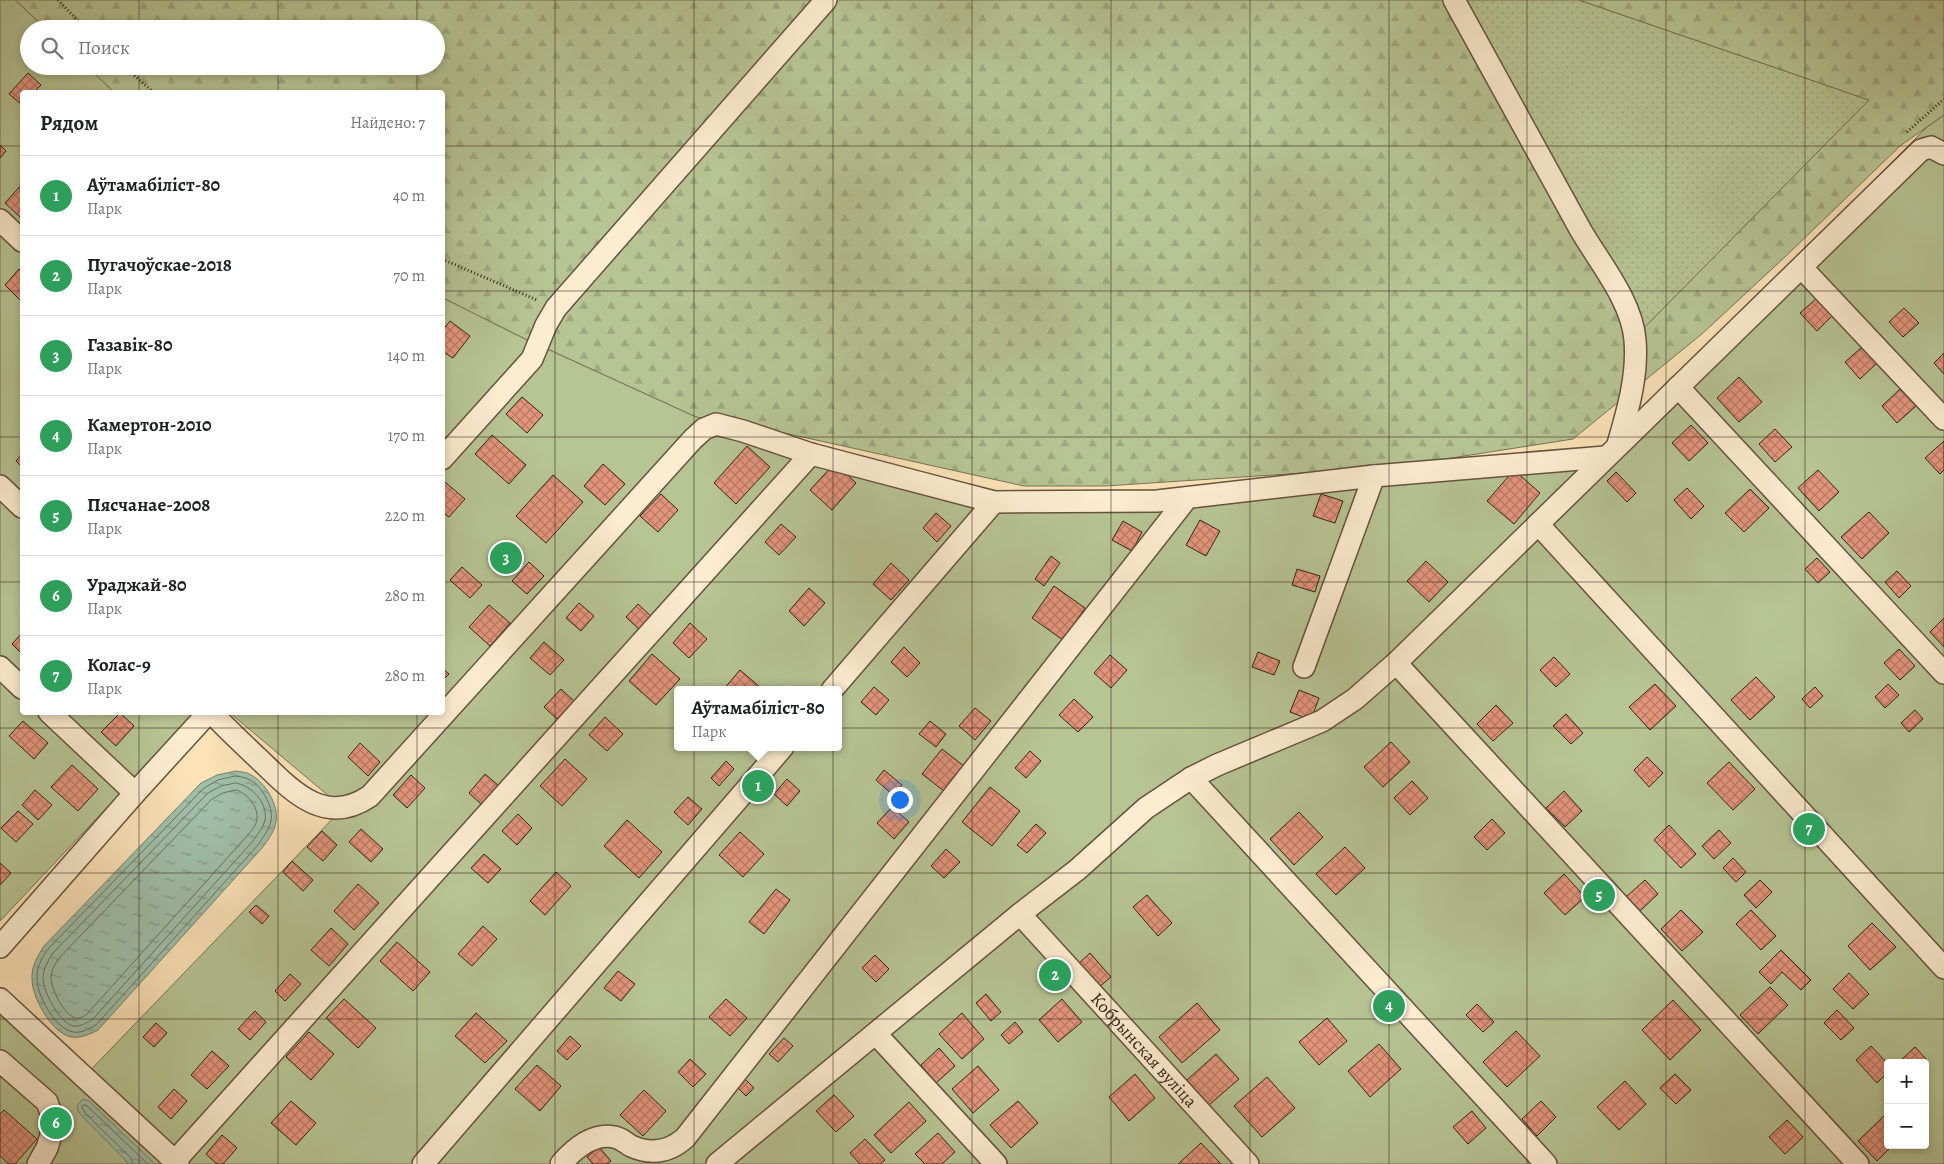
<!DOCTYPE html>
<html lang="ru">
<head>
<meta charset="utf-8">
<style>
	:root { --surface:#fff; --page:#f6f6f6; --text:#202124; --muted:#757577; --line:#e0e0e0; --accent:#8f2418 }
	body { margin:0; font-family:Alegreya,serif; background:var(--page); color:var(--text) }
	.controls { position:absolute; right:15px; bottom:15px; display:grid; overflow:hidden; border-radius:5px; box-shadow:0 2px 8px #0003 }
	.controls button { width:45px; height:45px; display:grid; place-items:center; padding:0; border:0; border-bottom:1px solid var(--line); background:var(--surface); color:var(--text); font:25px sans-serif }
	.you { position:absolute; left:899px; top:799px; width:18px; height:18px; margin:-12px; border:4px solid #fff; border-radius:50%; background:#1a73e8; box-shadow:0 0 0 8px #1a73e833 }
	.badge { display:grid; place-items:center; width:32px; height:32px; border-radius:50%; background:var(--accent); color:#fff; font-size:16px; font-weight:700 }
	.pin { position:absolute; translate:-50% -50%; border:2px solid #fff; box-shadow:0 1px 5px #0006 }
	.popup { position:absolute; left:674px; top:686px; width:168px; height:65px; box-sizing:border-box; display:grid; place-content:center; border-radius:5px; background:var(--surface); filter:drop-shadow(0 1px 4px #0005); font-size:16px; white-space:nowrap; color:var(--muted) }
	.popup b { font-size:19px; color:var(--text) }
	.popup::after { content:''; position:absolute; left:50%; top:100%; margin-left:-10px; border:10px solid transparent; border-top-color:var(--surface) }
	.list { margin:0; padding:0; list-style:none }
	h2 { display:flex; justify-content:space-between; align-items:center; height:65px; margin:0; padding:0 20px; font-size:21px }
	h2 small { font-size:16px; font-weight:400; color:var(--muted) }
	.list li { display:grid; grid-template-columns:32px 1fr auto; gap:15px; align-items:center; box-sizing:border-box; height:80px; padding:0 20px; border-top:1px solid var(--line) }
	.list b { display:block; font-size:19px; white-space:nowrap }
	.list p { margin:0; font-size:16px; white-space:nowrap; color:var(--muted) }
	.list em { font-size:16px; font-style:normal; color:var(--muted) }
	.icon { flex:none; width:28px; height:28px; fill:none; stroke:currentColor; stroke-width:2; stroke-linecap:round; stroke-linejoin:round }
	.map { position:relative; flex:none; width:1944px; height:1164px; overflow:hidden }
	.search { position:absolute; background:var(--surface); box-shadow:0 2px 8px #0003; left:20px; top:20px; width:425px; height:55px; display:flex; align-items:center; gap:12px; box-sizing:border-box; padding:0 18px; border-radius:28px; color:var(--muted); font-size:19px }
	.panel { position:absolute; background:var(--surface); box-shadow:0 2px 8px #0003; left:20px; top:90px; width:425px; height:625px; border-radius:5px }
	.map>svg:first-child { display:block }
	.grass { fill:url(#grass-dots); stroke:#767456 }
	.forest { fill:url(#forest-firs); stroke:#767456 }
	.garden { fill:#b7c494; stroke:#767456; fill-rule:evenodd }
	.water { fill:url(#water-ripples); stroke:#75816f }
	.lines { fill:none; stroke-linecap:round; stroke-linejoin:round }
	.shore { stroke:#6a7160; stroke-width:1 }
	.building { fill:url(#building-cross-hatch); stroke:#342317 }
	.minor-casing { stroke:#66533f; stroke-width:24 }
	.path { stroke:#342317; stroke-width:3; stroke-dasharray:1 2.5; stroke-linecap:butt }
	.minor { stroke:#fcecd0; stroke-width:21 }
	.grid { fill:none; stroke:#342317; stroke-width:1; stroke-opacity:0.55 }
	.labels { text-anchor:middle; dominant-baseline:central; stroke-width:4.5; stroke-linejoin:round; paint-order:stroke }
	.street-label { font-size:18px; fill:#342317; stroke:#fcecd0 }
</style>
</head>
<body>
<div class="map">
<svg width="1944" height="1164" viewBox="0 0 1944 1164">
	<defs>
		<pattern id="grass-dots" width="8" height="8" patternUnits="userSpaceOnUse" patternTransform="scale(1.25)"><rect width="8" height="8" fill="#b7c494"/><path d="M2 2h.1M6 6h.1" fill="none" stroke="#9ea87f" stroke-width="1.8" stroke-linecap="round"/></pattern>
		<pattern id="forest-firs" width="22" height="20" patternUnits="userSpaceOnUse" patternTransform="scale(1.25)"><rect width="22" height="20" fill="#b7c494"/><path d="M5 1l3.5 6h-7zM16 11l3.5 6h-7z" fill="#9ea87f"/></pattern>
		<pattern id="water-ripples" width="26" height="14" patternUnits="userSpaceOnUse" patternTransform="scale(1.25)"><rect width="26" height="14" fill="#a0bfa9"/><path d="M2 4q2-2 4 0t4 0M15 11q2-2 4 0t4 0" fill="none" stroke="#839b89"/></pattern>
		<pattern id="building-cross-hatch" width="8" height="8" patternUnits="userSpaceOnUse" patternTransform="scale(1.25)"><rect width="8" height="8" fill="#e3957c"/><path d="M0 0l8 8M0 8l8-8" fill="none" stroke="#b97965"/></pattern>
	</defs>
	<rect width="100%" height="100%" fill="#fbe2b7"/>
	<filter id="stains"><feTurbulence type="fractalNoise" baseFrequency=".004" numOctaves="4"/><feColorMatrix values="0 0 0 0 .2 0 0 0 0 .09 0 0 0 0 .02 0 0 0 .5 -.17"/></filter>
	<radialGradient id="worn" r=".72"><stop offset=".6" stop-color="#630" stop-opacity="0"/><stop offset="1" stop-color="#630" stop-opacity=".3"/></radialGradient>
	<path class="grass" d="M1455,0H1579L1869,100L1643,329Z"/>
	<path class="forest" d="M15,0H1455L1643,329L1869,100L1579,0H1944V115L1900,146L1787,255L1703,333L1573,439L1394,467L1105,486H1024L789,434L696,417L521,337L443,298L442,92H114L86,66H436V29H46Z"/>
	<path class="garden" d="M0,0H15L46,29H29V66H86L114,92H22V712L196,713L0,921Z
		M1944,115V1164H0V1008L79,1082L343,808L230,713L442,712L443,298L521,337L696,417L1019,496L1262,488L1608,447L1926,128ZM678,690H838V747H678ZM1888,1063H1925V1145H1888Z"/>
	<path class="water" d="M236,771C241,772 247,772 251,775C265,782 279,805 276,821C275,831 268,840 262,848L98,1030C90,1034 78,1040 68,1036C50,1030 32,997 32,979C31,966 38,956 44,946L201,783L217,775Z
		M83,1099L89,1101L155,1164H129L79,1113L77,1106Z"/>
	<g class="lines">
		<path class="shore" d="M236,776C240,777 244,777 248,779C261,784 274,807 271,821C269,830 263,837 258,845L96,1025C88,1029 79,1035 70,1031C54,1026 36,994 37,977C37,966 42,958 48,949L204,788L218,780Z
			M236,783C252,786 268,803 265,820C263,828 258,834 253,841L92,1020C86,1023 80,1027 73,1026C59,1022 43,991 43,978C43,969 48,961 53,953L208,793L221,786Z
			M236,790C247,793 258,806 257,818C257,825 251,831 247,836L87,1014C84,1016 80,1019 76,1018C64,1016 50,987 51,976C52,969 55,964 59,958L212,799L223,793Z
			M133,1164L131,1158L86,1114L82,1108L83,1105H86L148,1164"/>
	</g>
	<path class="building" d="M28,73L41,85L34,92H22V105L9,94Z
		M0,145L6,151L0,158Z
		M22,184V217L21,218L5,203Z
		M19,269L22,272V302L5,285Z
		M1817,298L1833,315L1817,331L1800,313Z
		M1904,308L1919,323L1903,337L1889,322Z
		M450,321L470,336L453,358L442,351V331Z
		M1862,347L1877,363L1860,379L1845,362Z
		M1944,353V374L1934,363Z
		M1739,377L1762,402L1739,422L1717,398Z
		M1900,389L1916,406L1897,423L1882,406Z
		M522,397L543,415L527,433L506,414Z
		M1691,425L1708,443L1689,461L1672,443Z
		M1775,429L1792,447L1775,462L1759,444Z
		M492,435L526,465L509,484L475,454Z
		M1944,441V470L1940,474L1925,458Z
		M747,446L770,467L736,504L714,483Z
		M22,454V467L16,461Z
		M835,463L856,483L832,510L810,490Z
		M603,464L625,484L605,505L584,486Z
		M1514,470L1540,493L1514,524L1487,501Z
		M1818,470L1839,492L1819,511L1798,488Z
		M1616,472L1636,493L1627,502L1607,481Z
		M553,475L583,502L546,543L516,516Z
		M445,482L465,499L449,517L442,512V485Z
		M1687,488L1704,506L1691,519L1674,500Z
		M1750,489L1769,508L1744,532L1725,513Z
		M661,494L678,510L658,532L640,516Z
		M1321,494L1343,501L1335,523L1313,516Z
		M1869,512L1889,533L1862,559L1841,537Z
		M936,513L951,526L937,542L923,528Z
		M1200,520L1220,531L1206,556L1186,545Z
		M1123,521L1142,532L1132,551L1112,540Z
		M781,524L796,537L779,555L765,542Z
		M1051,556L1060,563L1044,586L1035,579Z
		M1817,558L1830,572L1818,583L1805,569Z
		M1426,561L1448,582L1429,602L1407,581Z
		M529,562L544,576L527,594L512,581Z
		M891,563L909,580L891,600L873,584Z
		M462,567L482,585L470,598L450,580Z
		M1297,569L1320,576L1315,592L1292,585Z
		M1897,571L1911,586L1899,598L1885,582Z
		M1054,586L1085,608L1063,640L1032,618Z
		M809,588L825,603L804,626L789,611Z
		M579,603L594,616L581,631L566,618Z
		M638,604L654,619L642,632L626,617Z
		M489,605L510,623L490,646L469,627Z
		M1944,618V647L1930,632Z
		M690,623L707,639L689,658L673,643Z
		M22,633V654L12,644Z
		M544,642L564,660L550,675L530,658Z
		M904,647L920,663L907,677L891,662Z
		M1899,649L1915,666L1900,680L1884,663Z
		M1258,652L1280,661L1274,675L1252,667Z
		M652,654L680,679L656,705L629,681Z
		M1110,655L1127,670L1111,688L1094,673Z
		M1554,657L1570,674L1556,687L1540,670Z
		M442,668L449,674L442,681Z
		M740,670L761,688L759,690H723Z
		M1756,677L1775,697L1750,720L1731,700Z
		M1655,684L1676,706L1650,730L1629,707Z
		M1888,684L1899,695L1885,708L1875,697Z
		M874,687L889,700L876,715L861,702Z
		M1815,687L1823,696L1810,708L1802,699Z
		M561,689L574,701L557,719L544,707Z
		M1299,690L1319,698L1311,720L1290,712Z
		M1074,699L1093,717L1078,732L1059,715Z
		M1496,705L1513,723L1493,741L1477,724Z
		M975,708L991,721L975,740L959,726Z
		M1915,710L1923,719L1909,732L1901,723Z
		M120,713L134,726L116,746L101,732Z
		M1566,714L1583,733L1571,744L1553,726Z
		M605,717L623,734L607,751L589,735Z
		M23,721L48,743L34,759L9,736Z
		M930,721L946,734L936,747L919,734Z
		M1391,742L1410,762L1383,787L1364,767Z
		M360,743L380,762L368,776L348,757Z
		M942,749L969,770L949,795L922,774Z
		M1030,751L1041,761L1026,778L1015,768Z
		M1647,757L1663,773L1649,787L1634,770Z
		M565,759L587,779L562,806L540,786Z
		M726,761L734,769L719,786L711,778Z
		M1729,762L1755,789L1733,810L1707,783Z
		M72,765L98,789L78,811L51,787Z
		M884,770L902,785L893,795L876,780Z
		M485,774L499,786L482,805L469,793Z
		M411,775L425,788L407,808L393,795Z
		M787,779L800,791L787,806L774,794Z
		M1412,781L1428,798L1410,815L1394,798Z
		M990,787L1020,811L992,846L962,822Z
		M35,790L52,805L38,820L22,805Z
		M1564,791L1582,811L1565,827L1546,808Z
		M688,797L702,809L688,825L674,812Z
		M892,807L909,822L894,839L877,823Z
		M18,811L33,824L16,842L1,828Z
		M1299,812L1323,837L1294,865L1270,839Z
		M518,814L532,828L517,845L502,831Z
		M1492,819L1505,833L1487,850L1474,837Z
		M627,820L662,852L639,878L604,846Z
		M1036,824L1046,833L1027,853L1017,845Z
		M1669,825L1696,854L1681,868L1654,840Z
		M361,829L383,849L371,862L349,842Z
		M1719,830L1731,843L1714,859L1702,846Z
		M322,831L337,845L323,861L307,847Z
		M740,832L764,854L743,877L719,855Z
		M1345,847L1365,868L1336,895L1316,874Z
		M946,849L960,862L944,878L931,866Z
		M484,854L501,869L488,883L471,868Z
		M1733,858L1746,872L1736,882L1723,868Z
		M292,861L313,880L303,891L283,872Z
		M0,863L11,873L0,885Z
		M556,872L571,886L545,915L530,901Z
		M1564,874L1585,897L1565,915L1544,893Z
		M1645,880L1658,894L1640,911L1626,897Z
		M1760,880L1772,892L1756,908L1744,895Z
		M358,884L379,903L354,930L334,911Z
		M776,889L790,900L764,934L749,922Z
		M1147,895L1172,923L1158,936L1133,907Z
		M256,905L269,916L262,924L249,912Z
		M1681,910L1703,932L1682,951L1661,929Z
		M1751,910L1776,936L1761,950L1736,924Z
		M1872,923L1896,947L1870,970L1848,946Z
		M483,926L497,939L472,966L458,954Z
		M331,928L348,944L329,966L311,950Z
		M397,942L430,972L413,991L380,961Z
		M1781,950L1811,980L1801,990L1782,972L1771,984L1759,972Z
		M1090,953L1111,977L1097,989L1076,966Z
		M875,955L889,969L876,982L862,968Z
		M618,971L635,984L621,1001L604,988Z
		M1849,973L1869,994L1853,1009L1833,989Z
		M290,974L301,984L285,1001L275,991Z
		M1770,987L1788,1005L1758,1034L1740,1015Z
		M986,994L1001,1012L991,1021L976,1003Z
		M344,999L376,1028L358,1048L326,1018Z
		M726,999L747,1018L730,1036L709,1017Z
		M1062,999L1082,1022L1058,1042L1039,1020Z
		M1673,1000L1701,1030L1670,1060L1642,1030Z
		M1197,1003L1220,1030L1182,1063L1159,1037Z
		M1477,1004L1494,1022L1483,1032L1466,1015Z
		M1837,1010L1854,1028L1841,1040L1824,1023Z
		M255,1011L266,1022L250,1040L238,1029Z
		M476,1013L507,1041L485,1063L455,1036Z
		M962,1013L984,1039L962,1059L939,1034Z
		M1327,1018L1347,1041L1319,1065L1299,1042Z
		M1015,1022L1023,1032L1009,1044L1001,1035Z
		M156,1023L167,1033L154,1047L143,1037Z
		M1516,1031L1540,1056L1507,1087L1483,1062Z
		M309,1032L334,1054L311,1080L286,1057Z
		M570,1036L581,1046L567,1060L557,1051Z
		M784,1038L793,1046L778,1062L769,1054Z
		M1379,1044L1401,1069L1370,1097L1348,1071Z
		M1871,1046L1888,1064V1072L1877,1083L1856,1060Z
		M1915,1047L1926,1059L1921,1063H1898Z
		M939,1048L955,1066L936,1083L921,1065Z
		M212,1051L229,1066L207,1089L191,1075Z
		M1216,1054L1239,1079L1209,1105L1187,1080Z
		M690,1059L706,1074L693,1087L678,1072Z
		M537,1065L561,1086L540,1111L515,1089Z
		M978,1066L999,1090L973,1113L952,1089Z
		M1135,1074L1155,1098L1129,1121L1109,1097Z
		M1675,1074L1691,1090L1676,1104L1660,1088Z
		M1267,1077L1295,1108L1262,1137L1234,1106Z
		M745,1079L754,1088L746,1096L737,1087Z
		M1625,1081L1646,1104L1619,1130L1597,1107Z
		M174,1089L187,1101L171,1119L158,1107Z
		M644,1090L666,1111L643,1136L620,1115Z
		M834,1095L854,1116L836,1132L816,1111Z
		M291,1101L316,1123L296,1145L271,1123Z
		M1018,1101L1038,1123L1011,1148L990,1125Z
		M1541,1101L1556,1117L1537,1136L1522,1119Z
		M909,1102L926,1121L891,1153L874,1135Z
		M4,1110L37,1139L15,1164H9L0,1156V1114Z
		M1472,1111L1486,1128L1468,1144L1453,1127Z
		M1887,1113L1888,1145H1893L1877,1161L1858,1141Z
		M1787,1120L1803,1137L1785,1154L1769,1137Z
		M938,1133L955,1152L942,1164H925L915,1154Z
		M222,1135L237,1148L223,1164H217L206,1154Z
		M865,1139L885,1160L880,1164H860L850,1153Z
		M1201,1143L1221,1164H1178Z
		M599,1147L611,1161L607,1164H593L587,1157Z"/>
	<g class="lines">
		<defs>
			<g id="minor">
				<path d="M1454,0C1496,76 1538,153 1580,229C1599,262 1632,301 1635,340C1638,375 1628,410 1618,444"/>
				<path d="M0,220L22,241"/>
				<path d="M1802,268L1944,419"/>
				<path d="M1678,387L1944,673"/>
				<path d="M442,459L532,359L546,325L556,308L826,0"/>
				<path d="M0,486L22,507"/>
				<path d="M1538,524L1944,968"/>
				<path d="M1396,663L1858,1164"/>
				<path d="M0,667L22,688"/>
				<path d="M1304,667L1374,476"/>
				<path d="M832,690L994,502"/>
				<path d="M49,712L135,793"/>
				<path d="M211,712C227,729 244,745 261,761C292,791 325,827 370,796L693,439L704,429L716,424L743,431L811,454L994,502L1157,501L1374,476L1605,457"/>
				<path d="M1191,778L1546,1164"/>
				<path id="s1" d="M1020,914L1248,1164"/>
				<path d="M0,947L135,793L209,712"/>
				<path d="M0,999L178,1164"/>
				<path d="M876,1034L996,1164"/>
				<path d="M0,1061L47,1102L53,1119V1128L47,1148L38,1164"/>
				<path d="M175,1161L811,454"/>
				<path d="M423,1164L783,747"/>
				<path d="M561,1164C574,1149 593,1133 614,1137C621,1138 626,1143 631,1146C651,1155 669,1152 685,1138L1187,498"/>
				<path d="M717,1164L1020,914L1077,870L1146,808L1191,778L1217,765L1322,721L1355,699L1396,663L1921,150L1931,147L1944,154"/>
			</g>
		</defs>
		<use href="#minor" class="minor-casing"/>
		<path class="path" d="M58,0L86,29
			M124,66L153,92
			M1907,132L1944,99
			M442,259L537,300"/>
		<use href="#minor" class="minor"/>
	</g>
	<path class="grid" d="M139,0V29M278,0V29M417,0V29M555,0V1164M694,0V1164M833,0V1164M972,0V1164M1111,0V1164M1250,0V1164M1389,0V1164M1527,0V1164M1666,0V1164M1805,0V1164M139,66V92M278,66V92M417,66V92M0,146H22M442,146H1944M0,291H22M442,291H1944M0,437H22M442,437H1944M0,582H22M442,582H1944M139,712V1164M278,712V1164M417,712V1164M0,728H1944M0,873H1944M0,1019H1944"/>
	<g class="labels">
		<g class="street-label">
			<text stroke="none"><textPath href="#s1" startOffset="184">Кобрынская вуліца</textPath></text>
		</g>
	</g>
	<rect width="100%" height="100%" filter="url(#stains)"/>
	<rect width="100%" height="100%" fill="url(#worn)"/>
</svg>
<div class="controls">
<button>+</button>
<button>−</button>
</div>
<div class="you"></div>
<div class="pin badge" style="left:758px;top:786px;background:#2e9e5b">1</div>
<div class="popup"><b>Аўтамабіліст-80</b>Парк</div>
<div class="pin badge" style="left:1055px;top:975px;background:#2e9e5b">2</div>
<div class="pin badge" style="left:506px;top:558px;background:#2e9e5b">3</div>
<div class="pin badge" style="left:1389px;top:1006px;background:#2e9e5b">4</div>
<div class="pin badge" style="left:1599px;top:895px;background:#2e9e5b">5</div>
<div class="pin badge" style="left:56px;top:1123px;background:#2e9e5b">6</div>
<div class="pin badge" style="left:1809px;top:829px;background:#2e9e5b">7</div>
<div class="search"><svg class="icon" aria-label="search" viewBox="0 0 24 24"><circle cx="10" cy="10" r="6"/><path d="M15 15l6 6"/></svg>Поиск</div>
<section class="panel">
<h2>Рядом<small>Найдено: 7</small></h2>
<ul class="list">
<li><span class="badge" style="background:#2e9e5b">1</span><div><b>Аўтамабіліст-80</b><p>Парк</p></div><em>40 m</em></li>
<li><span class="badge" style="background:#2e9e5b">2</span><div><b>Пугачоўскае-2018</b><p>Парк</p></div><em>70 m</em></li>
<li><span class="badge" style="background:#2e9e5b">3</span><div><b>Газавік-80</b><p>Парк</p></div><em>140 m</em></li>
<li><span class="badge" style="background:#2e9e5b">4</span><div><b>Камертон-2010</b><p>Парк</p></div><em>170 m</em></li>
<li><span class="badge" style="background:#2e9e5b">5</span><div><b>Пясчанае-2008</b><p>Парк</p></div><em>220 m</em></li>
<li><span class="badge" style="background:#2e9e5b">6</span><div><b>Ураджай-80</b><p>Парк</p></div><em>280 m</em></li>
<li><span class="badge" style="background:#2e9e5b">7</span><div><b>Колас-9</b><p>Парк</p></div><em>280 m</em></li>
</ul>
</section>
</div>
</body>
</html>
